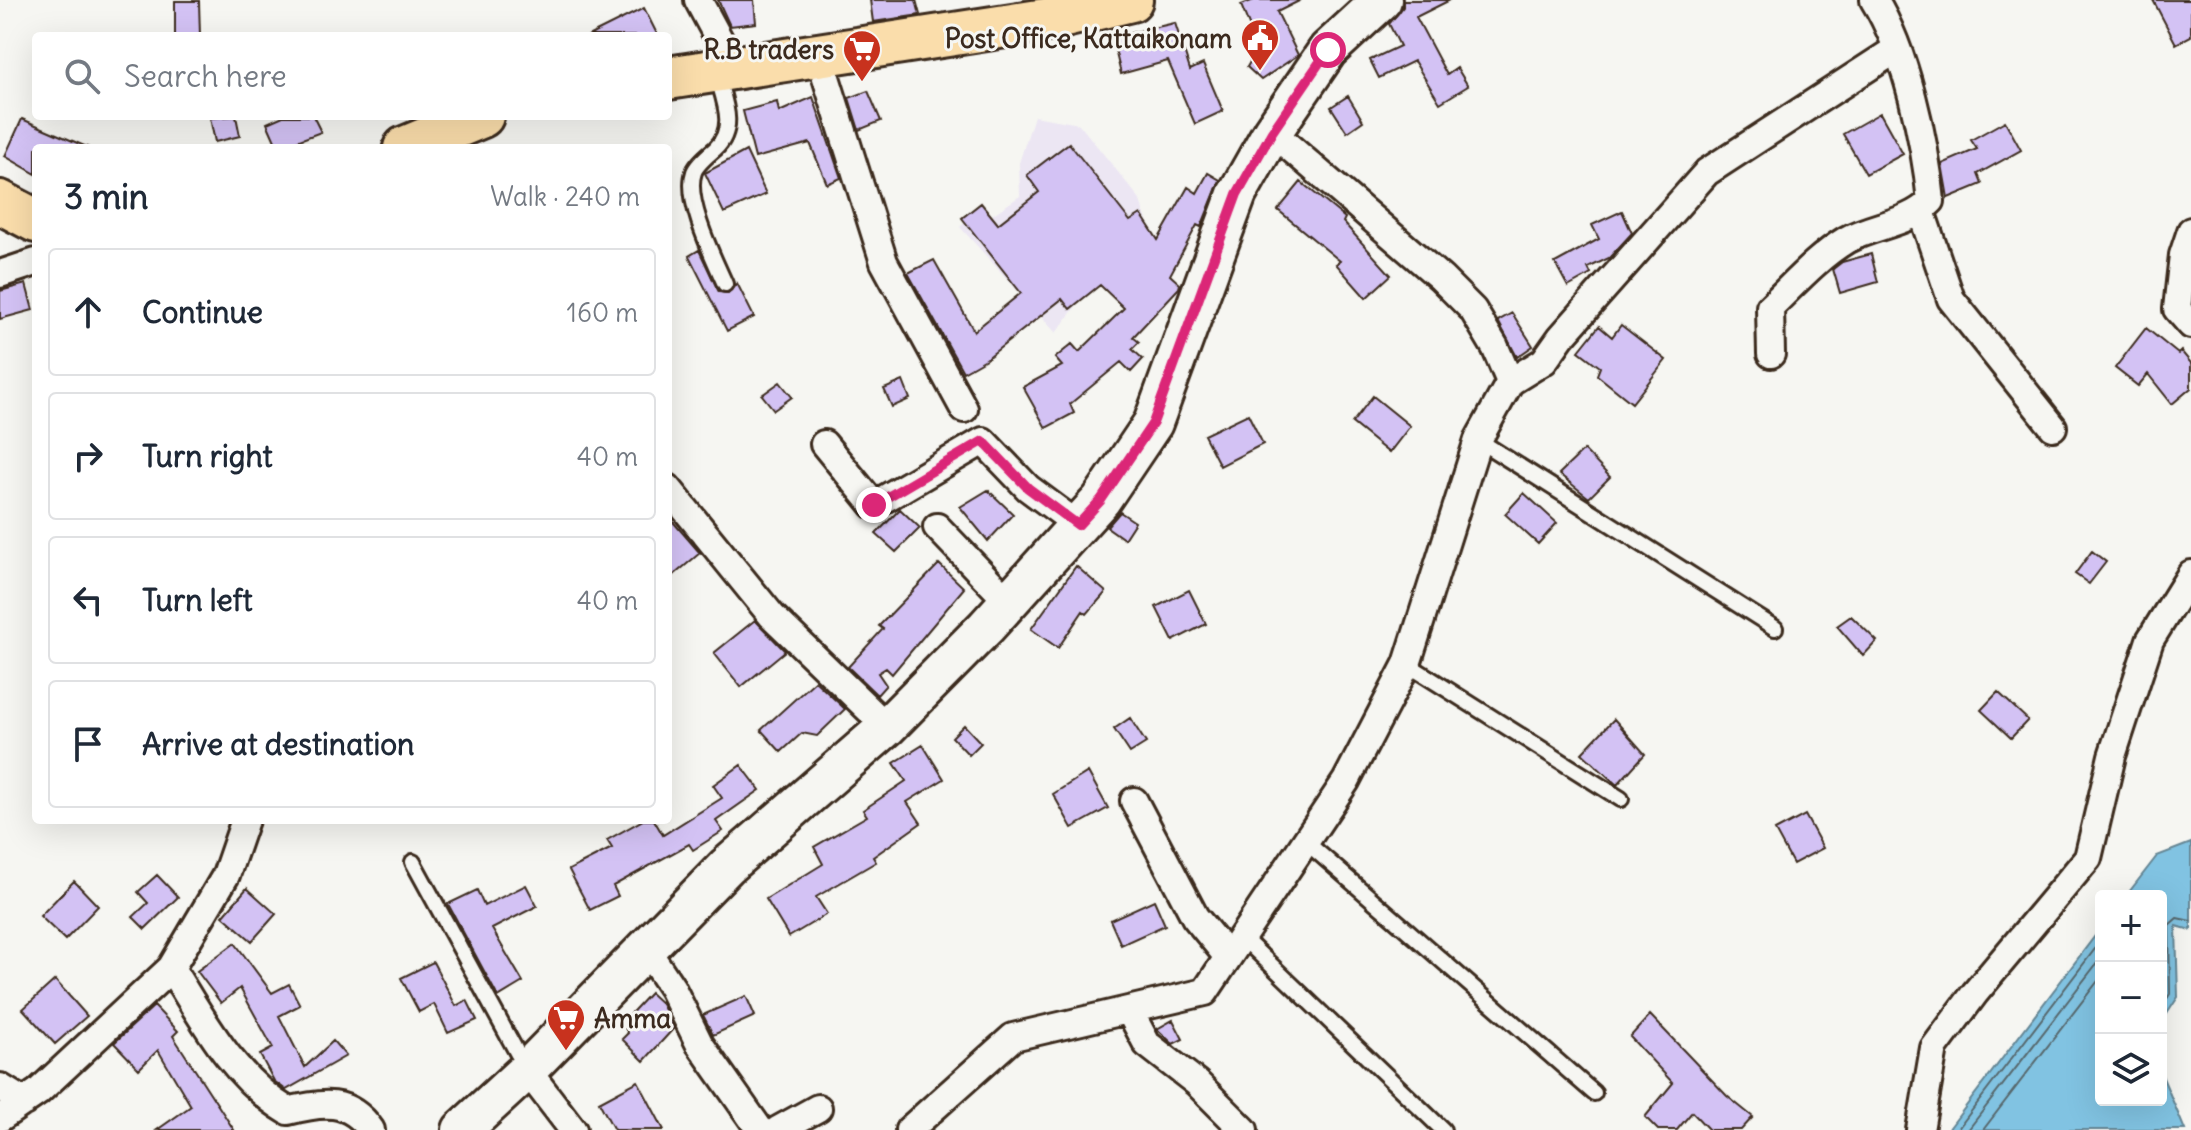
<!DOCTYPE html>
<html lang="en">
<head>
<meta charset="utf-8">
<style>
	:root { --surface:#fff; --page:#f2f2f3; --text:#1f2937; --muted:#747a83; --line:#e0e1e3 }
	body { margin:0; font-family:Delius,sans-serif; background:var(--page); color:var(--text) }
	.controls { position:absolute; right:24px; bottom:24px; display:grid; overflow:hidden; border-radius:8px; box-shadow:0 8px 32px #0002 }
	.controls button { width:72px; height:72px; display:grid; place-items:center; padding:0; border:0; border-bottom:2px solid var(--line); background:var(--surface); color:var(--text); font:40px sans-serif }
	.stop { position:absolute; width:24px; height:24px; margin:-18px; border:6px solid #db2777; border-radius:50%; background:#fff }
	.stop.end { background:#db2777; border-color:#fff; box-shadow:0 2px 8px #0008 }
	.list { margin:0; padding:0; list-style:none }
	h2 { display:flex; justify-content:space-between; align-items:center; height:104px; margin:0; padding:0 32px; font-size:34px }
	h2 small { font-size:26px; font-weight:400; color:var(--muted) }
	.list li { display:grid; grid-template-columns:52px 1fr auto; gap:24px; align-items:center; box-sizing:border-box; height:128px; margin:0 16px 16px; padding:0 16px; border:2px solid var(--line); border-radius:8px }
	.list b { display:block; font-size:30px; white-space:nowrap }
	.list em { font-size:26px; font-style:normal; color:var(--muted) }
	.icon { flex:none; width:44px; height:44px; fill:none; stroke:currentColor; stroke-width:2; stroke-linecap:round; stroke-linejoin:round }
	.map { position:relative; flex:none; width:2191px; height:1130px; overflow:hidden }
	.search { position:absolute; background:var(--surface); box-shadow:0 8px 32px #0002; left:32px; top:32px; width:640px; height:88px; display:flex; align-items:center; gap:20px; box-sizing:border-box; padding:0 28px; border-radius:8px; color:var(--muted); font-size:30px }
	.panel { position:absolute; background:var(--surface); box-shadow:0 8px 32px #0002; left:32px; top:144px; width:640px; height:680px; border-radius:8px }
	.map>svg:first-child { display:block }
	.built { fill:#ece6f3 }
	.water { fill:#81c3e2; stroke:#658694; stroke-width:2 }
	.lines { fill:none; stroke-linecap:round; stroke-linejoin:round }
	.shore { stroke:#57676c; stroke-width:2 }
	.building { fill:#d3c2f4; stroke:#3b2a1e; stroke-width:2 }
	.lane-casing { stroke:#3b2a1e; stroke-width:20 }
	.street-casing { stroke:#3b2a1e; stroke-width:32 }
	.secondary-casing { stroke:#3b2a1e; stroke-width:44 }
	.primary-casing { stroke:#3b2a1e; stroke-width:48 }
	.lane { stroke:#f6f6f2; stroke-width:14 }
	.street { stroke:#f6f6f2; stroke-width:26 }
	.secondary { stroke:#f6f6f2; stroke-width:38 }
	.primary { stroke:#faddab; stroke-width:42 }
	.route { stroke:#db2777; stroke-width:10 }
	.labels { text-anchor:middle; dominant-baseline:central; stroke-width:6; stroke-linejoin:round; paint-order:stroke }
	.poi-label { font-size:26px; font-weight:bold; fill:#3b2a1e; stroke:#f6f6f2; text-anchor:end }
</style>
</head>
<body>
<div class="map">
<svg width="2191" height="1130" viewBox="0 0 2191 1130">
	<rect width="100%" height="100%" fill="#f6f6f2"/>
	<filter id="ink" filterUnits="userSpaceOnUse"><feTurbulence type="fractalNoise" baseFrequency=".0125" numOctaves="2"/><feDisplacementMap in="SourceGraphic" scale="16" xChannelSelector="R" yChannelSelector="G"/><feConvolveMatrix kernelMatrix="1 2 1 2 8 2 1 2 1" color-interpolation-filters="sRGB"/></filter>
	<g filter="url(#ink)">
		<path class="built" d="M1034,116L1079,124L1139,198L1148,223L1100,274L1056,333L960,227L971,216L992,215L1020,196L1019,163Z"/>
		<path class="water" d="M2191,843V930L2176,926L2178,997L2161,1023V896H2126L2157,856Z
			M2101,928V1100H2161V1073L2185,1130H1948Z"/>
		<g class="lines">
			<path class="shore" d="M2161,1008L2170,994L2169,925L2177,918L2191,921
				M1957,1130L2101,941
				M1968,1130L2101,958
				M1983,1130L2101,977"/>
		</g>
		<path class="building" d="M718,0H754L756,23L730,26Z
			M870,0H916L920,15L873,22Z
			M1254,0H1301L1277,12L1298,55L1261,80L1247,67L1258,48L1241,5Z
			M1403,0H1450L1416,17L1447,75L1457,68L1468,86L1440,103L1414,61L1379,78L1370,60L1400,46L1389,24L1403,7Z
			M2153,0H2191V36L2176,44Z
			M175,1H199L200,36H175Z
			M644,8L658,36H588Z
			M1175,23L1190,70L1203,64L1223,111L1195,124L1168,61L1121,74L1112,37Z
			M868,91L881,121L859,130L849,98Z
			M1348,96L1363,121L1347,132L1331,107Z
			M813,97L841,178L827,184L810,143L755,158L743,111L777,102L779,112Z
			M1880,113L1903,154L1866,174L1843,134Z
			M236,116L240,136L215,142L210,118Z
			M283,116H313L321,132L278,148L267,123Z
			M22,119L89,148H36V174L5,156Z
			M2005,121L2021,150L1978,174L1982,184L1948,198L1942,164L1977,149L1971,140Z
			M1069,143L1130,221L1141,214L1158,240L1188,187L1197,193L1208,173L1220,180L1201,227L1197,225L1170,275L1180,284L1179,288L1133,337L1139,342L1132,349L1143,359L1131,372L1121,362L1070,404L1074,413L1046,428L1023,387L1062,366L1055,358L1072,344L1079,352L1124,308L1100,285L1070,309L1062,299L986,359L963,372L908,273L934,260L974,331L1021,293L962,218L981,203L998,224L1039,192L1027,175Z
			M746,151L766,194L724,213L705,173Z
			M1301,182L1345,218L1343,222L1391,275L1366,298L1336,264L1340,261L1278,210Z
			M1622,211L1632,233L1609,258L1588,268L1591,274L1568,287L1555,263L1599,239L1592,225Z
			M699,250L719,292L728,293L737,283L754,317L727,331L689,256Z
			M1871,254L1878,282L1840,293L1833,269L1842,262Z
			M26,284L33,310L0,319V291Z
			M1512,313L1533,346L1517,357L1498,321Z
			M1621,325L1666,360L1632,403L1597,375L1600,367L1579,351L1599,326L1612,337Z
			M2146,328L2178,354L2181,351L2191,363V388L2172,404L2148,374L2138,386L2115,368Z
			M903,381L910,399L892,407L884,389Z
			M780,382L792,397L774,410L762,395Z
			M1373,396L1410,426L1389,453L1352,423Z
			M1248,414L1263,444L1220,466L1204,435Z
			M1584,450L1610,477L1589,498L1559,474Z
			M988,490L1013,514L988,541L960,507Z
			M1524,493L1557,523L1538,544L1505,514Z
			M900,509L920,528L896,552L876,534Z
			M1120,512L1135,522L1124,539L1107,527Z
			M668,516L700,553L668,580Z
			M2092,551L2106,562L2089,584L2075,574Z
			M939,564L964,588L892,674L886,668L878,673L886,685L877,695L848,667L883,629L879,626Z
			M1076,566L1106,592L1087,614L1083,611L1058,648L1031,629Z
			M1189,590L1206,624L1173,641L1156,607Z
			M1851,616L1877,641L1863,656L1837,626Z
			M755,620L785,651L741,687L714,653Z
			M815,681L845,709L817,736L802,733L781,752L761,730Z
			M1998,692L2028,720L2011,738L1981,710Z
			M1130,718L1146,743L1130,753L1114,729Z
			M1614,719L1645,754L1617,785L1582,753Z
			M964,725L981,743L969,755L952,737Z
			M923,745L944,779L907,802L921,823L873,857L876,862L816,897L827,914L789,937L766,899L823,864L814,847L867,816L863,810L906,781L894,763Z
			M741,765L760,790L716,821L723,831L693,850L689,844L613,886L618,896L590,910L569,870L612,848L607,840L643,820H654L663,835L722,798L713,785Z
			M1088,772L1108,808L1072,828L1053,794Z
			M1805,815L1823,848L1793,864L1775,831Z
			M157,875L178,897L145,929L133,917L148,903L138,892Z
			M74,881L98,906L65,940L40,916Z
			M526,885L537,906L492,929L523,982L498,997L448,904L477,890L484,906Z
			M247,888L276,914L252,941L223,916Z
			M1154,900L1165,925L1121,945L1110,920Z
			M235,943L272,993L289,984L300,1005L279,1016L305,1067L333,1041L346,1056L286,1090L274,1081L260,1055L273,1048L240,988L221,1003L197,971Z
			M433,962L456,1006L467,1000L477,1020L448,1033L434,1004L419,1012L401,978Z
			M55,980L87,1016L55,1044L23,1009Z
			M650,993L662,1004L674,1028L644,1061L622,1039L628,1033L622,1023Z
			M746,996L755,1016L713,1035L703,1015Z
			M154,1006L178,1031L173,1036L234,1130H157L191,1106L158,1050L139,1069L114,1043Z
			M1650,1015L1727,1096L1753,1117L1741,1130H1709L1692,1112L1677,1130H1658L1645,1117L1673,1083L1630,1037Z
			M1173,1020L1183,1039L1173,1044L1157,1029Z
			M638,1081L664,1130H614L599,1102Z"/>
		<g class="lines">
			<defs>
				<path id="lane" d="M717,75C724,101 737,128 715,149C708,155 697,164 694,172C684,199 714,259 725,284
					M1478,440L1775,628
					M1407,664L1621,799
					M1305,841L1594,1093
					M413,862L526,1069
					M1242,937L1443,1130"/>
				<path id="street" d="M698,0L734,67
					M819,55L884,262L964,409
					M1921,211L1951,299L2053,427
					M2191,231L2183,255L2177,309L2191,325
					M0,274L36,262
					M1771,354L1770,307C1794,284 1818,257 1846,240C1873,225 1909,224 1931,201C1925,141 1906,51 1874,0
					M1510,382L1544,361L1561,337L1707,172L1895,50
					M824,444L874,505L983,441L1028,488L1078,525
					M668,488L772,616L887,727
					M937,527L1009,602
					M1134,801L1195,917L1228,957
					M646,949L672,988L699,1043L760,1130
					M171,968C203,1020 234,1079 288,1111C322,1102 349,1098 371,1130
					M1129,1010L1147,1044L1197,1083L1244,1130
					M527,1070L573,1130
					M0,1087L24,1102
					M0,1118L38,1092L171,968L226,875L245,820
					M778,1130L818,1108
					M909,1130L1013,1037L1205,992L1346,781L1407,664L1478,440L1510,382L1495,347L1473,310L1441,278L1272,132
					M1920,1130L1934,1048L1975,993L2088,858L2112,756L2150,640L2191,574"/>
				<path id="secondary" d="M462,1130L527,1070L727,866L887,727L986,627L1101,500L1153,423L1237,194L1272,132L1328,50L1382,0"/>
				<path id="primary" d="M668,78L1052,19L1131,0
					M405,148L482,116
					M0,202L36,221"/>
			</defs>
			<use href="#lane" class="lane-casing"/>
			<use href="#street" class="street-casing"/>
			<use href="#secondary" class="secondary-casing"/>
			<use href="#primary" class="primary-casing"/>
			<use href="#lane" class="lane"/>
			<use href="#street" class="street"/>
			<use href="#secondary" class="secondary"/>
			<use href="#primary" class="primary"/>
		</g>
	</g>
	<g class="lines" filter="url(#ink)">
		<path class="route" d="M874,505L983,441L1028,488L1078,525L1101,500L1153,423L1237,194L1272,132L1328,50"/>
	</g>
	<defs>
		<symbol id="civic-pin" viewBox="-11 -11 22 30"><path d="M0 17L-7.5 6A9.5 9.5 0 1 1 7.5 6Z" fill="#c8321e" stroke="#f6f6f2"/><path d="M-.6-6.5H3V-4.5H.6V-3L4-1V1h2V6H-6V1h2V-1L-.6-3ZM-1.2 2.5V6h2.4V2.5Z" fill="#fff"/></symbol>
		<symbol id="supermarket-pin" viewBox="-11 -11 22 30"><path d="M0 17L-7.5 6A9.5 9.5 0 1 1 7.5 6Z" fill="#c8321e" stroke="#f6f6f2"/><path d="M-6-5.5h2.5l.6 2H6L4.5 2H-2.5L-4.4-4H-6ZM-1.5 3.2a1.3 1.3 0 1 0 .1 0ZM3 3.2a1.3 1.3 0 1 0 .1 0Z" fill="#fff"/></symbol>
	</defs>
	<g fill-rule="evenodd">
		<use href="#civic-pin" x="1238" y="16" width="44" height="60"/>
		<use href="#supermarket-pin" x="840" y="27" width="44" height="60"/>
		<use href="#supermarket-pin" x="544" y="996" width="44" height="60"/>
	</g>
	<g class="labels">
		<g class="poi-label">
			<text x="1232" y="38">Post Office, Kattaikonam</text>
			<text x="834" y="49">R.B traders</text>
			<text x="594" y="1018" text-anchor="start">Amma</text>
		</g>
	</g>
</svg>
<div class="controls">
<button>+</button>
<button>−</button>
<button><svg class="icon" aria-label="layers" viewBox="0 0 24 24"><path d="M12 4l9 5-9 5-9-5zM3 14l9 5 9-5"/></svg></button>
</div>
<div class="stop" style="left:1328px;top:50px"></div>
<div class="stop end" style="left:874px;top:505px"></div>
<div class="search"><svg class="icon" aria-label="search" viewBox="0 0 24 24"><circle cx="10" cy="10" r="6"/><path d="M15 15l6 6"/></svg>Search here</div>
<section class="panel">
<h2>3 min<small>Walk · 240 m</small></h2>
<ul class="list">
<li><svg class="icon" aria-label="ahead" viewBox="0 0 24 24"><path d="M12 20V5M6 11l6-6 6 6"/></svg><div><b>Continue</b></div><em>160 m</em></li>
<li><svg class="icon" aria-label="right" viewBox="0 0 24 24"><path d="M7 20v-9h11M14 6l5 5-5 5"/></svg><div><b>Turn right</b></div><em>40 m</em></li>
<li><svg class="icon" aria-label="left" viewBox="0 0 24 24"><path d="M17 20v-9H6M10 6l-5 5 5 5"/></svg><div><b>Turn left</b></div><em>40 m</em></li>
<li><svg class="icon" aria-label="arrive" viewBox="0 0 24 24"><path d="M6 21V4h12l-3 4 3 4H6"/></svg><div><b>Arrive at destination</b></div></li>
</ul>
</section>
</div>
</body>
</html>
